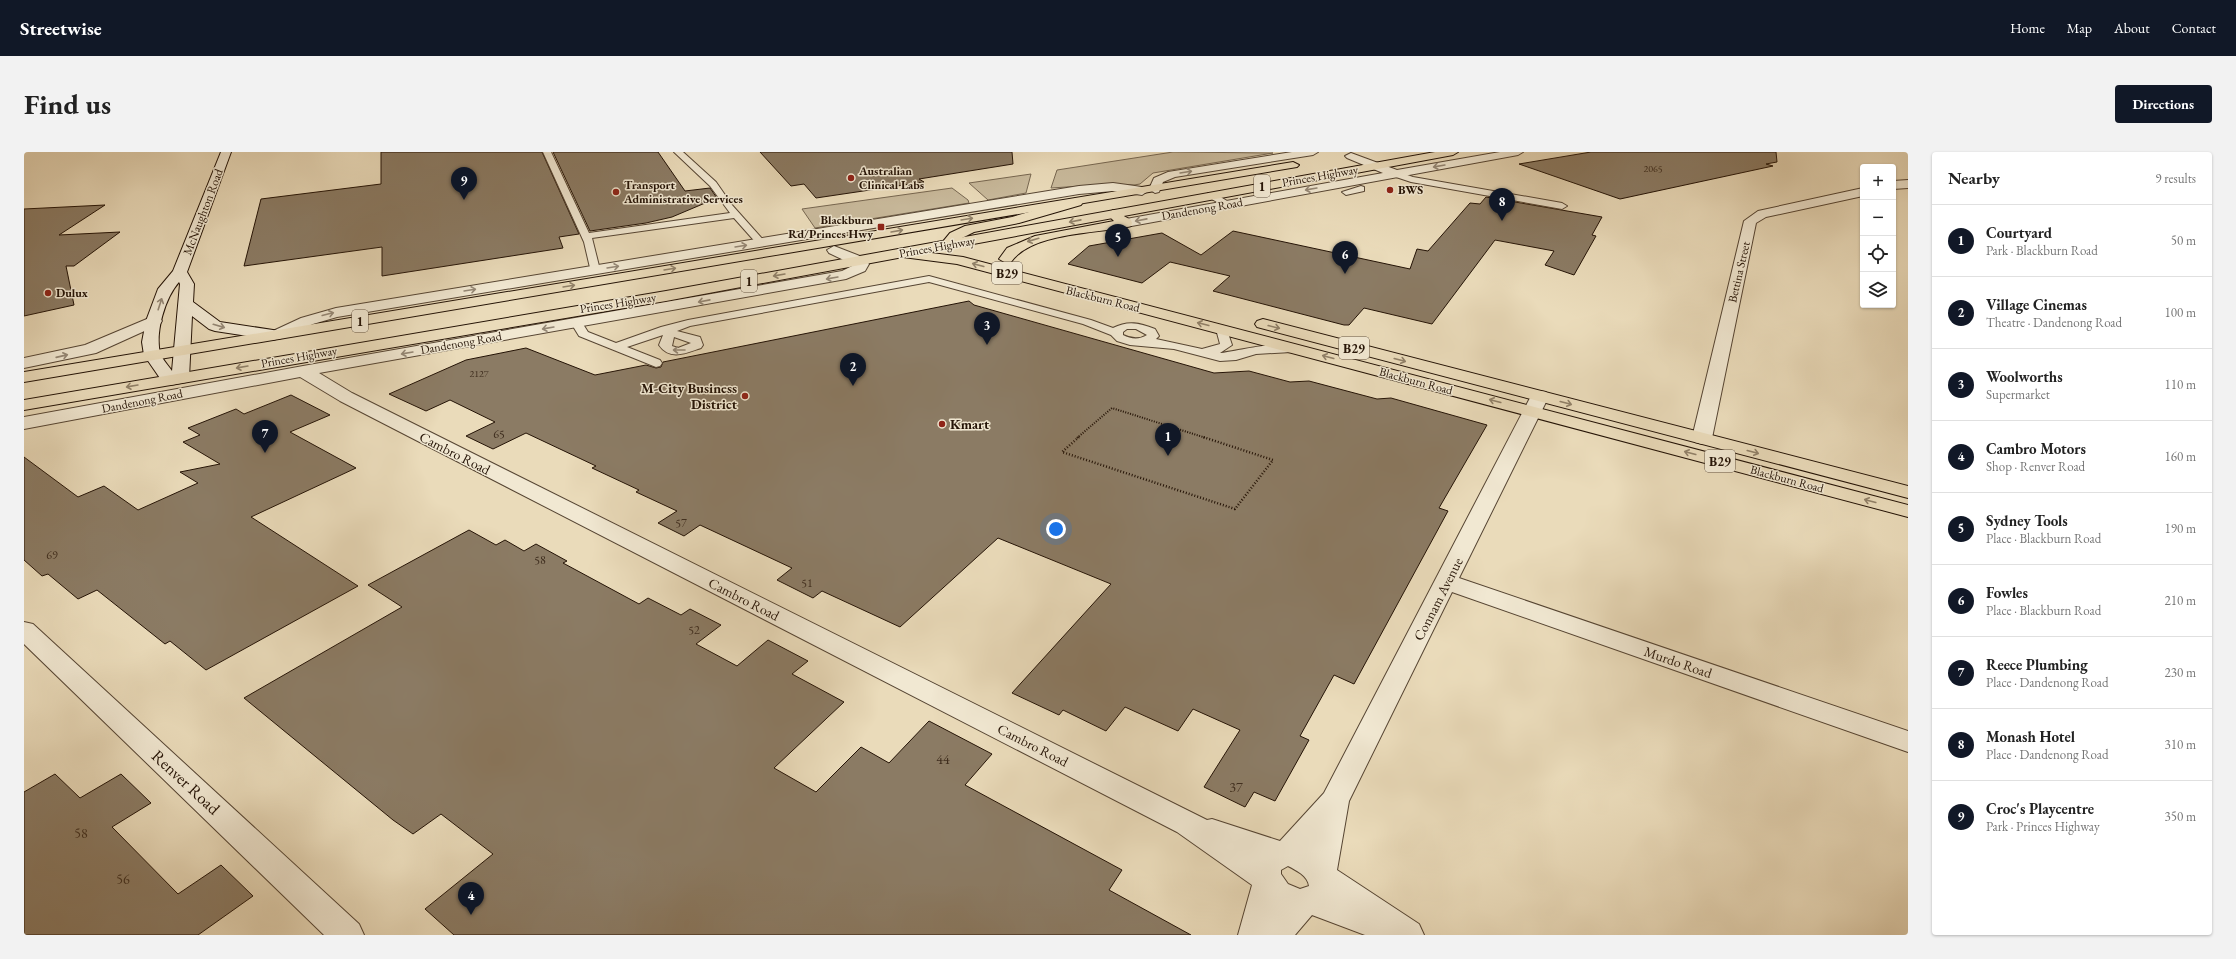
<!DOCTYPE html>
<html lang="en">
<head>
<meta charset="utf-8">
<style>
	:root { --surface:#fff; --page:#f2f2f2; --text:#222; --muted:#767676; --line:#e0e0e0; --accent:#111827 }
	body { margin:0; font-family:"EB Garamond",serif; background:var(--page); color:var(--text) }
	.controls { position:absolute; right:12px; top:12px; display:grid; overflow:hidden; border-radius:4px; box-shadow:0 1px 3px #0004 }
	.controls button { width:36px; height:36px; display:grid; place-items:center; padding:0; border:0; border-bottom:1px solid var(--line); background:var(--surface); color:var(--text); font:20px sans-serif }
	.you { position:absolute; left:1032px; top:377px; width:14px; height:14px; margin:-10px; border:3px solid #fff; border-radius:50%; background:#1a73e8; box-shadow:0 0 0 6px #1a73e833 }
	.badge { display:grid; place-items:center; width:26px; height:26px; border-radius:50%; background:var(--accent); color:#fff; font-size:13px; font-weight:700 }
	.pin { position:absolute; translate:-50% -33px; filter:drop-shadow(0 1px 2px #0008) }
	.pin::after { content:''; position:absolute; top:21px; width:14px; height:12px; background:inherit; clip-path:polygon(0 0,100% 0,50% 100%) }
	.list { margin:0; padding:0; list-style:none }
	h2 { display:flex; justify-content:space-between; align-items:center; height:52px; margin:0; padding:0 16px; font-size:17px }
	h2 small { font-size:13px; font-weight:400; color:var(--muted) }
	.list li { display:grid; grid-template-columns:26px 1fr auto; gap:12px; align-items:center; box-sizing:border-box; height:72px; padding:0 16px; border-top:1px solid var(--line) }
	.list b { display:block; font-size:15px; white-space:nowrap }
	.list p { margin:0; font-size:13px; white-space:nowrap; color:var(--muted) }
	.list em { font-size:13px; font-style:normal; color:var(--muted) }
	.icon { flex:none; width:22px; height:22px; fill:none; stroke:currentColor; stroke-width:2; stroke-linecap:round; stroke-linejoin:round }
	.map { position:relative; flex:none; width:1884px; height:783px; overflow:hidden; border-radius:4px }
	header { display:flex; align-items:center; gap:24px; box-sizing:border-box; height:56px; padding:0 20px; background:var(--accent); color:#fff }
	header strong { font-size:19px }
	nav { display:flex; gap:22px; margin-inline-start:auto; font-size:14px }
	.intro { display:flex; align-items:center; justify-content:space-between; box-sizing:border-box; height:96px; padding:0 24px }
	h1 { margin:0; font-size:28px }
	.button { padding:10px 18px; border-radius:4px; background:var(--accent); color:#fff; font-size:14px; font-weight:700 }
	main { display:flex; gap:24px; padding:0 24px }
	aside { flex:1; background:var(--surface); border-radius:4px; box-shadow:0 1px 3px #0004 }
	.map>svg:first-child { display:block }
	.green { fill:#c8b99b; stroke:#766650 }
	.building { fill:#8b7b64; stroke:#241306 }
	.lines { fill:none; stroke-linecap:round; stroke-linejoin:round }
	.service-casing { stroke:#564533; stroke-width:2 }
	.minor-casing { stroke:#564533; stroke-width:2 }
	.secondary-casing { stroke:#241306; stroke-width:2 }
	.primary-casing { stroke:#241306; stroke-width:2 }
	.trunk-casing { stroke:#241306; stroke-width:2 }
	.path-far1 { stroke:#241306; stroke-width:2; stroke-dasharray:1 1.5; stroke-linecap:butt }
	.path { stroke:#241306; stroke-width:2.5; stroke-dasharray:1 2; stroke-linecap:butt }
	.service { fill:#f1e8d2; fill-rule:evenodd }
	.minor { fill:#f1e8d2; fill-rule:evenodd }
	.secondary { fill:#f1e8d2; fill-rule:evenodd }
	.primary { fill:#eadbba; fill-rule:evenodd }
	.trunk { fill:#eadbba; fill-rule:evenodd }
	.oneway { stroke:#958876 }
	.oneway2 { stroke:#918169 }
	.poi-dot { fill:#8f2418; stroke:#f1e8d2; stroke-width:1.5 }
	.labels { text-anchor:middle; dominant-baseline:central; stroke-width:3; stroke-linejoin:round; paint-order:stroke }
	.far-number-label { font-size:10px; fill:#3e2d1e }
	.far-poi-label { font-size:12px; font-weight:bold; fill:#241306; stroke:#f1e8d2; text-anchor:start }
	.far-street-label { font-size:12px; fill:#241306; stroke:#f1e8d2 }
	.number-label { font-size:12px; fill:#3e2d1e }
	.shield { fill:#f1e8d2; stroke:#625343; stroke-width:1 }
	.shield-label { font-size:13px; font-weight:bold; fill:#241306 }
	.poi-label { font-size:14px; font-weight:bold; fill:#241306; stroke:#f1e8d2; text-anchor:end }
	.street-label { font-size:14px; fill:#241306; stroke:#f1e8d2 }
	.near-number-label { font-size:14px; fill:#3e2d1e }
	.near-street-label { font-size:17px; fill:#241306; stroke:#f1e8d2 }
</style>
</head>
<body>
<header>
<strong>Streetwise</strong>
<nav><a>Home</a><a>Map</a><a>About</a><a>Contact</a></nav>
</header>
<div class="intro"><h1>Find us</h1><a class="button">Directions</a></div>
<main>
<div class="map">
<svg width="1884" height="783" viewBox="0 0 1884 783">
	<rect width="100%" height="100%" fill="#eadbba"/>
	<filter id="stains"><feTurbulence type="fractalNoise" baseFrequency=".005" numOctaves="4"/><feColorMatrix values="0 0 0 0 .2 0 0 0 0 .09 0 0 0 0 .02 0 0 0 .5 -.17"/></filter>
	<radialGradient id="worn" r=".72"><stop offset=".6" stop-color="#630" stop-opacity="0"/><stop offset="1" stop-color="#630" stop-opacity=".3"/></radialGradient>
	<path class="green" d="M1149,0L1249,1L1129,21L1116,32L1110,33L1089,32L1027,36L1033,18Z
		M1007,22L1002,41L964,48L945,31Z
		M928,36L944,48L945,51L791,76L778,57Z"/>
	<path class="building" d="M357,0H518L555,82L535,85L539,96L358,124V95L220,114L237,47L357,32Z
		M529,0H634L661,39L686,36L693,46L648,65L622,71L566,79Z
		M736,0H988L989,12L895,27L900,30L792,46L780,32L767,34Z
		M1567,0H1752L1753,10L1742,12L1749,14L1596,47L1495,12Z
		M1462,45L1578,65L1568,83L1572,84L1550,123L1521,113L1530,99L1471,88L1408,172L1340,156L1325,173H1320L1189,139L1206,124L1146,110L1118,131L1044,112L1065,94L1138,81L1177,103L1209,79L1386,117L1393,97L1404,99L1446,51L1456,52Z
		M81,53L35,83L96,80L50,114H42L50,153L0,164V57Z
		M945,149L950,153L1190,221L1225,219L1266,230L1285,229L1353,247L1367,246L1463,273L1415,356L1424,359L1330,532L1310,523L1276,584L1285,588L1251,649L1230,640L1221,655L1180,635L1216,578L1169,557L1154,579L1101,555L1082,579L1039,558L1035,563L988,541L1087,432L974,386L876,475L798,439L789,446L753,428L768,416L676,373L660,384L634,371L653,359L612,340L615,338L568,316L572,314L502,281L469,297L442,284L471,270L426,248L402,259L365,242L442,208L502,196L571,223L622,213L632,216L637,215L639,210Z
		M267,243L306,263L266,280L332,316L227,365L334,434L182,518L146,489L141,492L73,438L54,447L24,422L18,424L0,408V305L54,345L80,334L114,358L174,331L156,320L196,312L159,290L176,283L164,276L212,257L220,262Z
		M445,378L472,393L481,388L500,399L512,392L543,409L539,411L615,452L624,446L657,463L666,457L697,473L672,492L713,514L744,488L784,509L768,522L820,550L750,616L792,640L837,595L865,611L905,569L968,602L941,633L1098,718L1085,738L1167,783H430L401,757L469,702L417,662L389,682L369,668L220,546L378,455L344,433Z
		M31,622L56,646L97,622L127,651L88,675L154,742L197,713L229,744L174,783H0V640Z"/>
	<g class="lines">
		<defs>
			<path id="service" d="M519,0H527L565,81L706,61L686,34L650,0H659L692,30L708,53L742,91L737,94L734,93L710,66L568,86L576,118L575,120H567L560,90Z
				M1372,19L1389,25L1538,51L1543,54L1538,57L1387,30L1369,24L1368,22Z
				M1337,34L1340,35V39L1322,43L1318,40Z
				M1184,41H1190L1208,52L1200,54L1184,45Z
				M905,124L1067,168L1089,176C1104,168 1116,171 1131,177L1135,184L1132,187L1178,197L1196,192L1192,177L1198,174L1202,175L1208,193L1196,201C1210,200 1266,185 1274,196L1268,200L1232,202L1212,208L1196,209L1150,197L1106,193L1093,189L1087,183L1059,172L905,130L666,174L653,179L676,185L679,193L677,196C662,201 646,209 635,193L639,183L603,195L636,208L638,211L636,214L632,215L555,184L547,171L549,169H557L564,180L592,191L637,175L664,168ZM1103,177H1112L1123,183C1115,188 1107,187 1099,183V180ZM650,185L667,191L654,196L648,194Z"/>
			<path id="minor" d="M1268,0H1294L1289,3L1151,25L1139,30L1135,40L1131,41L1125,37L1130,26L1144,20Z
				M1476,0H1499L1494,3L1102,75L1096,71L1102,67L1359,21L1323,6L1321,4L1327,1L1373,18Z
				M1884,28V36L1869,37V29Z
				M1089,31L1118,35L1124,39L1118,43L1089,39L1055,42L313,165L289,172L255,187L249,185L247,182L249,179L277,166L312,156L1055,34Z
				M1839,36V44L1742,65L1732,71L1688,286L1685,290L1678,292L1671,290L1668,286L1720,69L1734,59Z
				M810,94L841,106L845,112L841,119L822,127L295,221L328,241L1183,668L1188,667L1256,689L1300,641L1507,244L1510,240L1516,239L1522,240L1525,244L1435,426L1884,579V600L1428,440L1325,649L1313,718L1395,772L1400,783H1341L1288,763L1271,783H1214L1228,733L1153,680L316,249L276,225L0,277V265L279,214L818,119L830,113L805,101L803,98ZM1264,714C1272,718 1284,724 1285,734L1276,737L1264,732L1257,722V718Z
				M130,164L136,166L138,169L136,172L72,201L0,216V206L61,193Z
				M0,470L9,472L335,772L340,783H300L0,492Z"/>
			<path id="secondary" d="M197,0H207L163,120L170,132L169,150L196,170L249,178L255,180L257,183L255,186L249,188L191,179L185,177L168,164L165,226L162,230L146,233L140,232L120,203L118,190L122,169L134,137L149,119ZM155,130L156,132L148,219C144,213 138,207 136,201C131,180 141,146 155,130Z"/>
			<path id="primary" d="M1053,46L1059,50L1057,53L995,71L950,80L936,87L929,95L924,96L917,92L926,81L941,74L988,65Z
				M1089,58L1107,68L1108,71L1107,74C1073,82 1008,80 987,110L982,111L975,107L983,96L1011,84L1090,69L1083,62Z
				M876,97L939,105L1884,353V365L933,112L871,104L869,101Z
				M1239,167L1884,334V346L1233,175L1231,172L1233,169Z"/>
			<path id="trunk" d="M1411,0H1434L1429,3L642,149L0,258V248L642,139Z
				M1269,10L1275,13L1273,15L0,230V220Z"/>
		</defs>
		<use href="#service" class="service-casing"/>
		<use href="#minor" class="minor-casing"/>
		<use href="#secondary" class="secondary-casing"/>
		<use href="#primary" class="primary-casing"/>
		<use href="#trunk" class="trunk-casing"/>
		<path class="path-far1" d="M1053,286L1088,256L1182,286"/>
		<path class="path" d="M1055,285L1038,300L1211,357L1249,308L1179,285"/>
		<use href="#service" class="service"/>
		<use href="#minor" class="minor"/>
		<use href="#secondary" class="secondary"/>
		<use href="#primary" class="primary"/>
		<use href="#trunk" class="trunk"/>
	</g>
	<defs><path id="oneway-shaft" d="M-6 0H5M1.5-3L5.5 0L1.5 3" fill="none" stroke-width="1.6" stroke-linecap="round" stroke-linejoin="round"/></defs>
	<g class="oneway">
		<use href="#oneway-shaft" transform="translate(1415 14) rotate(170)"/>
		<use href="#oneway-shaft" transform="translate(1162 20) rotate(-9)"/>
		<use href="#oneway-shaft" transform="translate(1287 37) rotate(170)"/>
		<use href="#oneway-shaft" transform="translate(1117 68) rotate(169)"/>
		<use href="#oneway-shaft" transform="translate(717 94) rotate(-9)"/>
		<use href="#oneway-shaft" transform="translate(589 115) rotate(-9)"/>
		<use href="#oneway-shaft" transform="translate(808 126) rotate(170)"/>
		<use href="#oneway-shaft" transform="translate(446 138) rotate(-9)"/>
		<use href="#oneway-shaft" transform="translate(680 149) rotate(169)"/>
		<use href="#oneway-shaft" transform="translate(136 152) rotate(-72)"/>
		<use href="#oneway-shaft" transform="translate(304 162) rotate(-14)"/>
		<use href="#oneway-shaft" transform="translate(195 174) rotate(16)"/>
		<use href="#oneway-shaft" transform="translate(524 176) rotate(170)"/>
		<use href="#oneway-shaft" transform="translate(655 198) rotate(180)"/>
		<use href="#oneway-shaft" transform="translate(383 201) rotate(170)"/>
		<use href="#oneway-shaft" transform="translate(38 204) rotate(-13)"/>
	</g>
	<g class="oneway2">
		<use href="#oneway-shaft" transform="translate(943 67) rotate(-9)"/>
		<use href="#oneway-shaft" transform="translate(1051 69) rotate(169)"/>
		<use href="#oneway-shaft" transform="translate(873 79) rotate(-10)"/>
		<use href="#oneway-shaft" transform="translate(1009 88) rotate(164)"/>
		<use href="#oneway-shaft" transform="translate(954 113) rotate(-165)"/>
		<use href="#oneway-shaft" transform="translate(646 117) rotate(-9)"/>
		<use href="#oneway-shaft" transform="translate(755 123) rotate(170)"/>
		<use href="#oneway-shaft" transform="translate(545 134) rotate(-9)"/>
		<use href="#oneway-shaft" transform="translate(1179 172) rotate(-166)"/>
		<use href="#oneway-shaft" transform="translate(1250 175) rotate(14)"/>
		<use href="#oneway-shaft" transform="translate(1304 205) rotate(-165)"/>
		<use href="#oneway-shaft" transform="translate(1376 208) rotate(15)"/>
		<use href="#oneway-shaft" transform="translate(218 215) rotate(170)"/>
		<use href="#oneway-shaft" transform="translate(108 234) rotate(170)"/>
		<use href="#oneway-shaft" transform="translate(1471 249) rotate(-165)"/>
		<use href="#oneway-shaft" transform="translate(1542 251) rotate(15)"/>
		<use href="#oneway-shaft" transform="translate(1729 300) rotate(15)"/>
		<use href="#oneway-shaft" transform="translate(1666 301) rotate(-165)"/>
		<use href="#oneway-shaft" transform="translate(1846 349) rotate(-165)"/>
	</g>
	<g class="poi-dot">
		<circle cx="827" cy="26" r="4"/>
		<circle cx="1366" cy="38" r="4"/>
		<circle cx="592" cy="40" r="4"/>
		<rect x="853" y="71" width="8" height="8" rx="2"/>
		<circle cx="24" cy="141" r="4"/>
		<circle cx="721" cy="244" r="4"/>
		<circle cx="918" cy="272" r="4"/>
	</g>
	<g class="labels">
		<g class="far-number-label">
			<text x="1629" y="16">2065</text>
			<text x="455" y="221">2127</text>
		</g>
		<g class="far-poi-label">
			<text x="835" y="19">Australian<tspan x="835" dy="14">Clinical Labs</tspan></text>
			<text x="600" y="33">Transport<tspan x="600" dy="14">Administrative Services</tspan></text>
			<text x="1374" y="38">BWS</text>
			<text x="849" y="68" text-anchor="end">Blackburn<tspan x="849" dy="14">Rd/Princes Hwy</tspan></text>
			<text x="32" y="141">Dulux</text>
		</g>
		<g class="far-street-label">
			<text transform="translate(1296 24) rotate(-10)">Princes Highway</text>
			<text transform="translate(1178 57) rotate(-10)">Dandenong Road</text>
			<text transform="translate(179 60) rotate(-69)">McNaughton Road</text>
			<text transform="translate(913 95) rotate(-10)">Princes Highway</text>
			<text transform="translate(1715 120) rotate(-77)">Bettina Street</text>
			<text transform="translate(1079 147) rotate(14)">Blackburn Road</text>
			<text transform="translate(594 151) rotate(-9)">Princes Highway</text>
			<text transform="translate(437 191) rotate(-10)">Dandenong Road</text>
			<text transform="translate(275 205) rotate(-10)">Princes Highway</text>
			<text transform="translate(1392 229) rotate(15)">Blackburn Road</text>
			<text transform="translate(118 249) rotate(-11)">Dandenong Road</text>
			<text transform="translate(1763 327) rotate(15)">Blackburn Road</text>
		</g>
		<g class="number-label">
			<text x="475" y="282">65</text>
			<text x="657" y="371">57</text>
			<text x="28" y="403">69</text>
			<text x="516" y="408">58</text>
			<text x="783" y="431">51</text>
			<text x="670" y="478">52</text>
		</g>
		<g class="shield">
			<rect x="1230" y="23" width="16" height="22" rx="3"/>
			<rect x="968" y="110" width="30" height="22" rx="3"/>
			<rect x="717" y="118" width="16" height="22" rx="3"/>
			<rect x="328" y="158" width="16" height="22" rx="3"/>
			<rect x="1315" y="185" width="30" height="22" rx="3"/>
			<rect x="1681" y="298" width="30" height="22" rx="3"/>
		</g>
		<g class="shield-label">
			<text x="1238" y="34">1</text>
			<text x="983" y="121">B29</text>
			<text x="725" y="129">1</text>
			<text x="336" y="169">1</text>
			<text x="1330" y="196">B29</text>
			<text x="1696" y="309">B29</text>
		</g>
		<g class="poi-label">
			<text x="713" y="236">M-City Business<tspan x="713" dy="16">District</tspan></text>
			<text x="926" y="272" text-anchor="start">Kmart</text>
		</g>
		<g class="street-label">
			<text transform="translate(431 301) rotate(27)">Cambro Road</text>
			<text transform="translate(720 447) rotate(27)">Cambro Road</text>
			<text transform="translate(1414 447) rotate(-63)">Connam Avenue</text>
			<text transform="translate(1654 510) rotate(19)">Murdo Road</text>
			<text transform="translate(1009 593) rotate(27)">Cambro Road</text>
		</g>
		<g class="near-number-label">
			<text x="919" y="607">44</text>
			<text x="1212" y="635">37</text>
			<text x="57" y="681">58</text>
			<text x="99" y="727">56</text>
		</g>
		<g class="near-street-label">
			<text transform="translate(162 630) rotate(43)">Renver Road</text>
		</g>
	</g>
	<rect width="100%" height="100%" filter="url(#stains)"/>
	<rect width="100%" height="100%" fill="url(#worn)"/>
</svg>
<div class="controls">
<button>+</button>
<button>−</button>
<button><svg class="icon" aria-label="locate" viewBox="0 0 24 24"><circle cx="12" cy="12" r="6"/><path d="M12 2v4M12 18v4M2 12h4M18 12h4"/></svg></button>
<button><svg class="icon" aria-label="layers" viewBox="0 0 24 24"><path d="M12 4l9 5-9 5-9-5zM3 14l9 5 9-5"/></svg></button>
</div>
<div class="you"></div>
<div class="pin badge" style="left:1144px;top:304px">1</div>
<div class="pin badge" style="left:829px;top:234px">2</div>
<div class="pin badge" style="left:963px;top:193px">3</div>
<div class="pin badge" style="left:447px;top:763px">4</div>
<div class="pin badge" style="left:1094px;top:105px">5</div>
<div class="pin badge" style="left:1321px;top:122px">6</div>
<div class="pin badge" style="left:241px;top:301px">7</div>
<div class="pin badge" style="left:1478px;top:69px">8</div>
<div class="pin badge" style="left:440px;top:48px">9</div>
</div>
<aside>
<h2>Nearby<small>9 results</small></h2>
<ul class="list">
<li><span class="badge">1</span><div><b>Courtyard</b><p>Park · Blackburn Road</p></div><em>50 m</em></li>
<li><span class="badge">2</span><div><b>Village Cinemas</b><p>Theatre · Dandenong Road</p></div><em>100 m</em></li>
<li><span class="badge">3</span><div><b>Woolworths</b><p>Supermarket</p></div><em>110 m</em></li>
<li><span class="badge">4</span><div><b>Cambro Motors</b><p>Shop · Renver Road</p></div><em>160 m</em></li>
<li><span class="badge">5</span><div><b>Sydney Tools</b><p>Place · Blackburn Road</p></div><em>190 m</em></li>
<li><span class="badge">6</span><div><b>Fowles</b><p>Place · Blackburn Road</p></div><em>210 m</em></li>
<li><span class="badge">7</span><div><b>Reece Plumbing</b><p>Place · Dandenong Road</p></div><em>230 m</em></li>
<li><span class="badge">8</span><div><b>Monash Hotel</b><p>Place · Dandenong Road</p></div><em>310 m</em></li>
<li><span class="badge">9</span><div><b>Croc's Playcentre</b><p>Park · Princes Highway</p></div><em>350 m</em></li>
</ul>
</aside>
</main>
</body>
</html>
